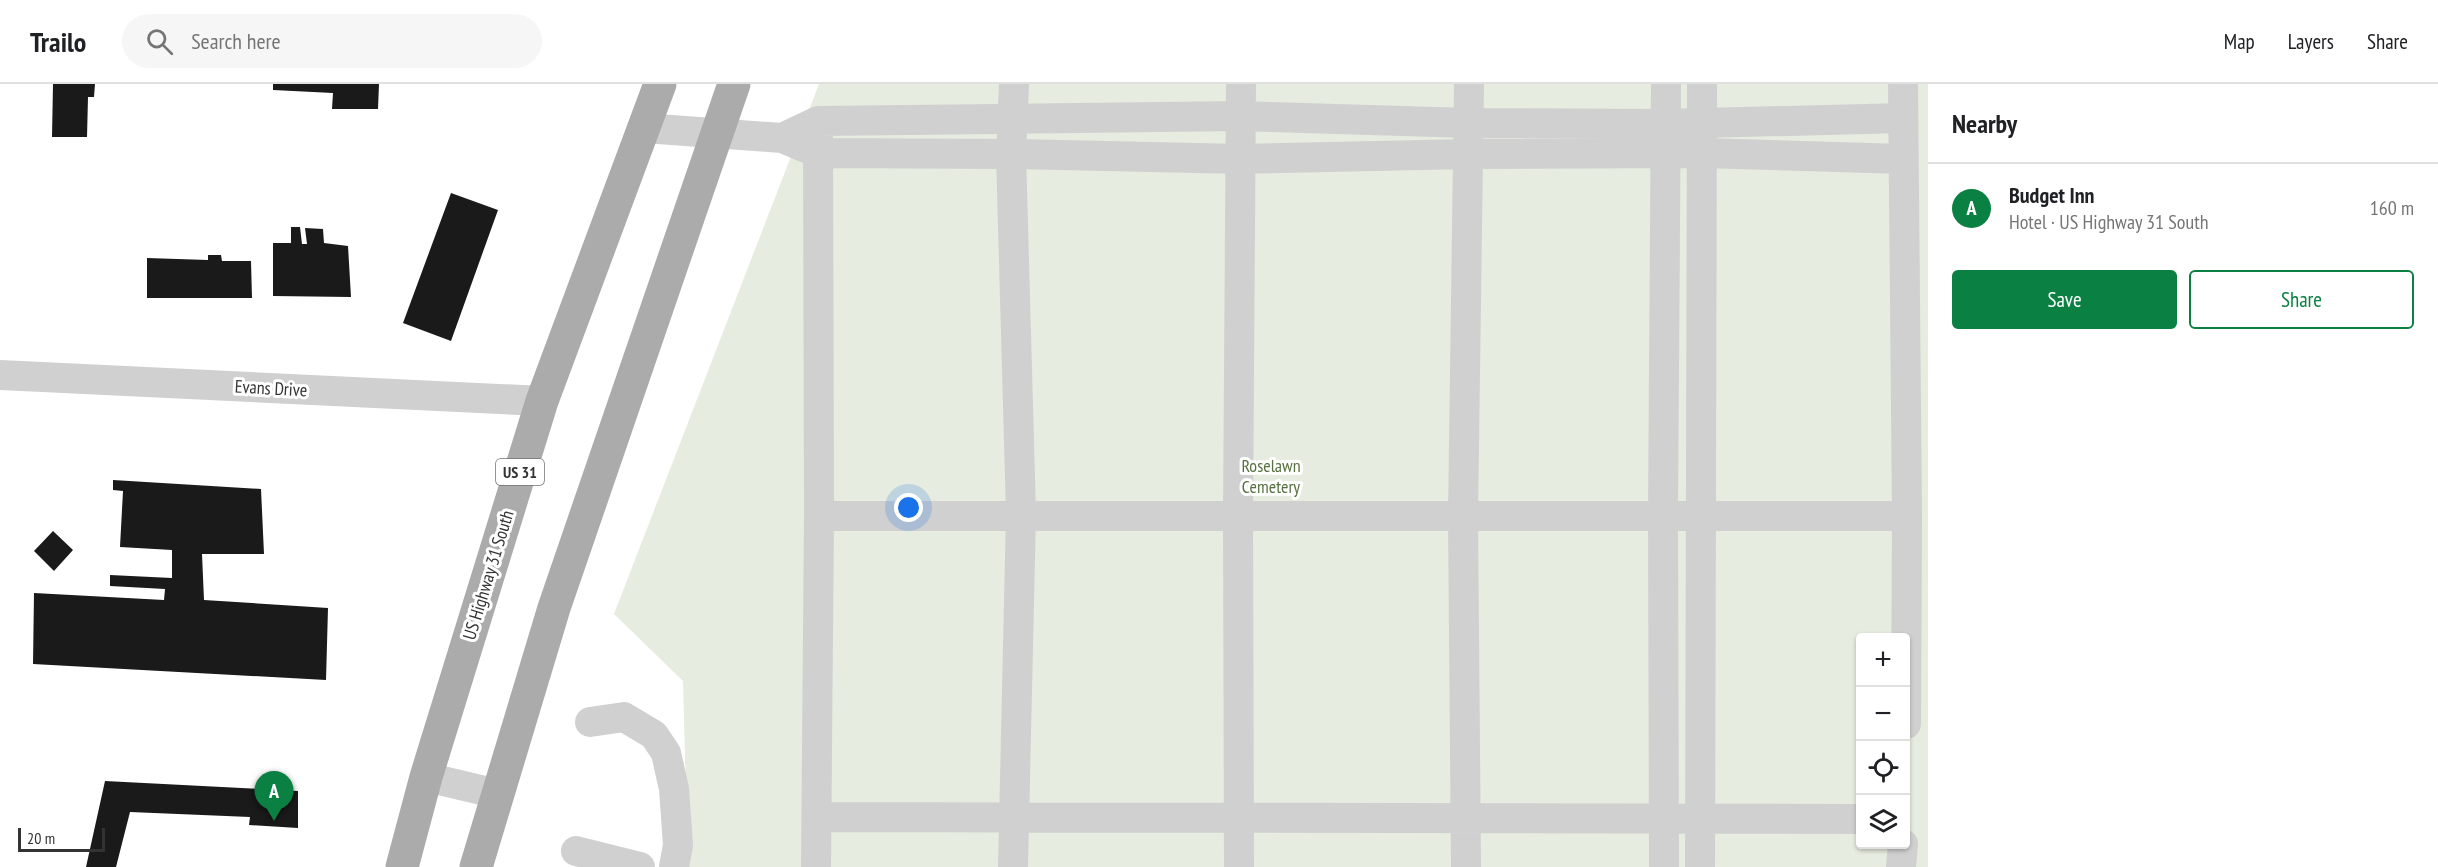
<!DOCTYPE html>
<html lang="en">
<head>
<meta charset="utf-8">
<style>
	:root { --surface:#fff; --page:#f6f6f6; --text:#202124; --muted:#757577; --line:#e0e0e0; --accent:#0b8043 }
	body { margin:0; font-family:"PT Sans Narrow",sans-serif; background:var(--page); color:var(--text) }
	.controls { position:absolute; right:18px; bottom:18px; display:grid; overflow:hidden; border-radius:6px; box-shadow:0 2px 4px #0004 }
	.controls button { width:54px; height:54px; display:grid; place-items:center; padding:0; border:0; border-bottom:2px solid var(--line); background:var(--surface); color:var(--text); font:30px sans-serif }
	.scale { position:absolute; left:18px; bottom:15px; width:87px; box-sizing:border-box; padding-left:6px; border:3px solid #333; border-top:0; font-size:16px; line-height:21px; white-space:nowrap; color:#333; -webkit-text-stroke:4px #fff; paint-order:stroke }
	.you { position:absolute; left:909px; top:424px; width:21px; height:21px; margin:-15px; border:4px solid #fff; border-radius:50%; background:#1a73e8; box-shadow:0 0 0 9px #1a73e833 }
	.badge { display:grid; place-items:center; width:39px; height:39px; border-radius:50%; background:var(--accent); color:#fff; font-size:20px; font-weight:700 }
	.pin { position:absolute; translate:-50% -50px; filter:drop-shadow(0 2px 3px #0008) }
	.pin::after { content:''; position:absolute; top:32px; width:21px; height:18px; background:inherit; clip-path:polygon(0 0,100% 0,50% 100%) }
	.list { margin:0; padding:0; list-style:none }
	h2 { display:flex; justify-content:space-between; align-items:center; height:78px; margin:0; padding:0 24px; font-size:26px }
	h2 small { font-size:20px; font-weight:400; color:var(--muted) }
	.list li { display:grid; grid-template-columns:39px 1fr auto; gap:18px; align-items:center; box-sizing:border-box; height:90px; padding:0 24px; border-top:2px solid var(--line) }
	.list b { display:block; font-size:22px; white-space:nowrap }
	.list p { margin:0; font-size:20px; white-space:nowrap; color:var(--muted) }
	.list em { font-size:20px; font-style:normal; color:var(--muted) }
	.actions { display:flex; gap:12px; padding:18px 24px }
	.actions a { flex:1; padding:14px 0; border:2px solid var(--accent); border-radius:6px; text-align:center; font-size:21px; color:var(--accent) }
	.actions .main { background:var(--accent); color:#fff }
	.icon { flex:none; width:33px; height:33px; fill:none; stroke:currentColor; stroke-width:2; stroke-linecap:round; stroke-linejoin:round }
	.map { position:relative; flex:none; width:1928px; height:783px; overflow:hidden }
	header { display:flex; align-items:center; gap:36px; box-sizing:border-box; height:84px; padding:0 30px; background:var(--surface); border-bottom:2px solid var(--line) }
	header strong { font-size:28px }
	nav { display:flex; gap:33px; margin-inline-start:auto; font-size:21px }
	.search { width:420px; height:54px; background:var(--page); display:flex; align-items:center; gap:15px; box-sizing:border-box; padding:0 21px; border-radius:33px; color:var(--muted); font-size:22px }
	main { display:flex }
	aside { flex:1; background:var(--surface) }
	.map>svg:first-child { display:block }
	.green { fill:#e6ecdf; fill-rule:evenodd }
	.building { fill:#1a1a1a }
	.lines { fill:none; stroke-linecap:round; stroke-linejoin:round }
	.minor { stroke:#d0d0d0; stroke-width:30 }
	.major { stroke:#ababab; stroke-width:33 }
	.labels { text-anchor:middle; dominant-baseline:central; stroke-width:6; stroke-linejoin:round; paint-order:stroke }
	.shield { fill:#fff; stroke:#707070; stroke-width:1.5 }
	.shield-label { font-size:16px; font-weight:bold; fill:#333 }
	.street-label { font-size:18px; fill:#333; stroke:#fff }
	.park-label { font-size:18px; fill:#56703f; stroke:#fff }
</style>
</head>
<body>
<header>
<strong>Trailo</strong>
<div class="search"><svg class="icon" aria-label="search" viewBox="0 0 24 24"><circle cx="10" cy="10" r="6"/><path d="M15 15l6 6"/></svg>Search here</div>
<nav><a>Map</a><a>Layers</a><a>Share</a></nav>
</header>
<main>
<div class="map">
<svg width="1928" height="783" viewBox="0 0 1928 783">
	<rect width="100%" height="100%" fill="#fff"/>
	<path class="green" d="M819,0H1928V783H688L683,597L614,530ZM1860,554H1906V760H1860Z"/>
	<path class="building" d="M53,0H95L94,13H88L87,53H52Z
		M273,0H379L378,25H332L333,9L273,6Z
		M451,109L498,126L451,257L403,239Z
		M291,143H300L302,160H307L305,144L323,145L324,159L348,162L351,213L273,212V159H291Z
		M208,171H221L222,177H251L252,214H147V174L208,176Z
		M113,396L261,405L264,470H202L204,516L328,524L326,596L33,580L34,509L164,516L165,505L110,502V491L172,494V466L120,463L123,407L113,406Z
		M53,447L73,466L54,487L34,467Z
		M105,697L298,707V744L249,741L250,733L130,728L116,783H86Z"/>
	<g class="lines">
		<path class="minor" d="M1903,0L1907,432L1906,640
			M644,44L782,54L818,69L1011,70L1241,75L1469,70L1701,69L1903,75
			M782,54L818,37L1241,32L1469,39L1665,40L1903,34
			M0,291L542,317
			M819,432H1907
			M590,638L624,633L654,651L666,669L674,705L678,761L674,783
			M426,693L498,710
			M817,733L1860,735
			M576,767L640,783
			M816,783L819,432L818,49
			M1013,783L1021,430L1011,70L1014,0
			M1239,783L1238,433L1241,0
			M1466,783L1463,433L1469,0
			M1664,783L1663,431L1666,0
			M1700,783L1702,0
			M1901,783L1903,760"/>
		<path class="major" d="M402,783L426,693L542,317L660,0
			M476,783L554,524L734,0"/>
	</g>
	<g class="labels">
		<rect class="shield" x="496" y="375" width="48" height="26" rx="4.5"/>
		<g class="shield-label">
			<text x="520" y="388">US 31</text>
		</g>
		<g class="street-label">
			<text transform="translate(271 304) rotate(3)">Evans Drive</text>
			<text transform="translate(488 491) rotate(-73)">US Highway 31 South</text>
		</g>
		<g class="park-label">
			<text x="1271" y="381">Roselawn<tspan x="1271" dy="21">Cemetery</tspan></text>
		</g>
	</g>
</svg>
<div class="controls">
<button>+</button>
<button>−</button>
<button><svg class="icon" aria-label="locate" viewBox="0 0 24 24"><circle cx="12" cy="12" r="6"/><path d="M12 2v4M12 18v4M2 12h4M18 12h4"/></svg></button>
<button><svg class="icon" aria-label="layers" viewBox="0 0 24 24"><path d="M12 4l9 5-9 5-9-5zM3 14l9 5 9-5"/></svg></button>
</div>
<div class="scale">20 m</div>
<div class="you"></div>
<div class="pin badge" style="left:274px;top:737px">A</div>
</div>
<aside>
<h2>Nearby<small></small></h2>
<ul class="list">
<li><span class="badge">A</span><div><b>Budget Inn</b><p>Hotel · US Highway 31 South</p></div><em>160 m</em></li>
</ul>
<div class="actions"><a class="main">Save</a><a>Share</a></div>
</aside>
</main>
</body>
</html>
